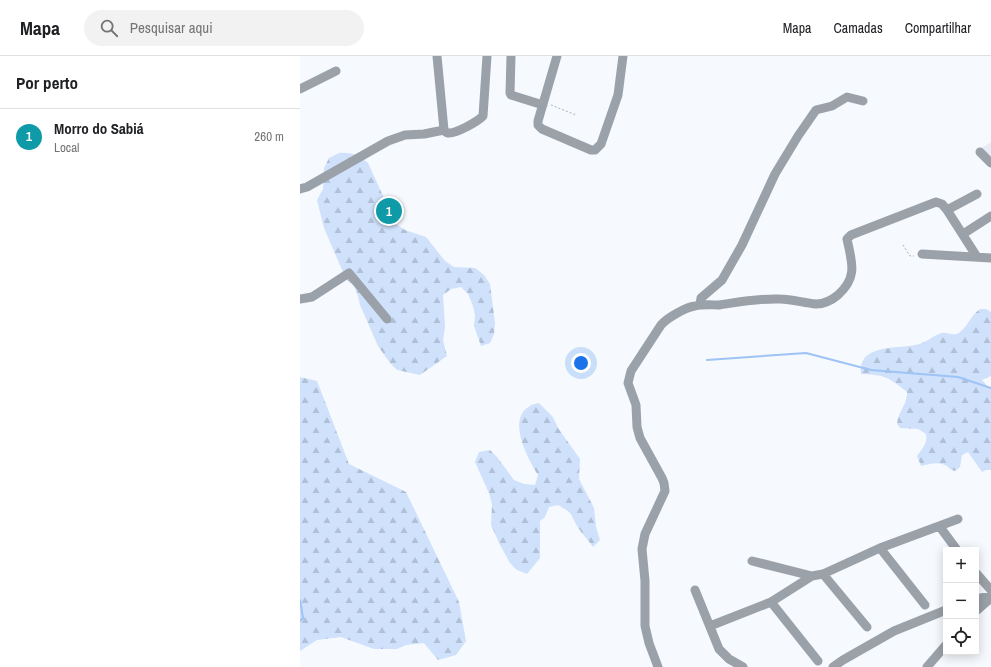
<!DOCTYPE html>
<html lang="pt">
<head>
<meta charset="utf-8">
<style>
	:root { --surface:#fff; --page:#f2f2f2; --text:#202124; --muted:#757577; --line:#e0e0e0; --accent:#7c3aed }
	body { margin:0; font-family:"Archivo Narrow",sans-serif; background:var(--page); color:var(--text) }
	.controls { position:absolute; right:12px; bottom:12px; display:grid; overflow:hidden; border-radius:0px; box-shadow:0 2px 10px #0003 }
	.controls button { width:36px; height:36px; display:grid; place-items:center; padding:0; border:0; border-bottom:1px solid var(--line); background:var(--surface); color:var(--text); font:20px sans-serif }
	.you { position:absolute; left:281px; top:307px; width:14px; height:14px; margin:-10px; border:3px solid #fff; border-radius:50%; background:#1a73e8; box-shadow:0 0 0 6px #1a73e833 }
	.badge { display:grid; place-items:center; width:26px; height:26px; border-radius:50%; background:var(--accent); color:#fff; font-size:13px; font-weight:700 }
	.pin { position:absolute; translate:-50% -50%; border:2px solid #fff; box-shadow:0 1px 4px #0006 }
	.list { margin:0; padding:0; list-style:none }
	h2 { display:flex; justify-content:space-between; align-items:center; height:52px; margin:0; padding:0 16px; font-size:17px }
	h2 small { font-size:13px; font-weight:400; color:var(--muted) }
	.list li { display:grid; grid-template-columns:26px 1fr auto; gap:12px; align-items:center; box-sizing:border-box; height:56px; padding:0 16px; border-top:1px solid var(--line) }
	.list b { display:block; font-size:15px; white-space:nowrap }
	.list p { margin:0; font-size:13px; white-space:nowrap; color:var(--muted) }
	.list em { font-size:13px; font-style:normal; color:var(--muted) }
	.icon { flex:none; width:22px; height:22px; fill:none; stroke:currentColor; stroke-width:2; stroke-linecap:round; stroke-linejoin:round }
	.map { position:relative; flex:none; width:691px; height:611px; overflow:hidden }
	header { display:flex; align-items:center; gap:24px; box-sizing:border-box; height:56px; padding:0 20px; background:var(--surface); border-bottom:1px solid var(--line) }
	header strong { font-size:19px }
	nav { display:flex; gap:22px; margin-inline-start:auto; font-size:14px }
	.search { width:280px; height:36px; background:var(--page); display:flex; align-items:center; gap:10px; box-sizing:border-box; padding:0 14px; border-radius:22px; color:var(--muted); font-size:15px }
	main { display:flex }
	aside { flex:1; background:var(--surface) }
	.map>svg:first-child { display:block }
	.built { fill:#e6edf7 }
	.forest { fill:url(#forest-firs) }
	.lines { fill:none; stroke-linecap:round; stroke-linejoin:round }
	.stream { stroke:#9ec3f5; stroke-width:2 }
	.path { stroke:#acb0b4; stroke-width:1; stroke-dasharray:2 2; stroke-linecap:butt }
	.minor { stroke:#9ba1a9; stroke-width:9 }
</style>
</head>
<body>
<header>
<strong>Mapa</strong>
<div class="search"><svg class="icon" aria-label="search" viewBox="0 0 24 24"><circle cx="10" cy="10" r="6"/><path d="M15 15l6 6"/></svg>Pesquisar aqui</div>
<nav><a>Mapa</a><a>Camadas</a><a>Compartilhar</a></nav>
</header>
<main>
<aside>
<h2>Por perto<small></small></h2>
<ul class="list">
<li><span class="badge" style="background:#0f9aa8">1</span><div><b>Morro do Sabiá</b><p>Local</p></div><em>260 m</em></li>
</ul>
</aside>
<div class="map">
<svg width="691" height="611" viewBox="0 0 691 611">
	<defs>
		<pattern id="forest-firs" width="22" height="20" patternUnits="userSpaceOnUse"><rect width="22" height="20" fill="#cfe1fb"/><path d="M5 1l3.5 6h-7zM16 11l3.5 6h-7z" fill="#b0c0d6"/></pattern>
	</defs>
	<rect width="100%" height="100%" fill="#f6f9fd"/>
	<path class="built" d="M691,86V101L682,92Z"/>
	<path class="forest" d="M39,97C52,96 58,99 68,107L96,168L105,174L126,181L145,205L154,211L175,212L184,219L190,228L195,267L194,278L190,287L181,290L174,270L175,259L173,250L168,238L161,231L151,233L143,239L145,271L143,284L147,300L120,319L97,314L90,307L78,290L60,249L58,240L54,230L46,223L24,172L17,144L23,133L24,112L29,102Z
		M680,253H686L691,256V320L682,324L688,331L691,332V414H686L682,416L668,396L662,399L660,411L655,415C651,414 650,413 647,410C638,405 630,408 621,410L617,400C622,393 628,387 626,378L618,373L600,372L597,368C598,356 608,347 607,336C588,321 586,319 561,318C558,286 600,294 619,288C627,286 634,279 642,277C647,276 655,281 660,276C668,270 671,259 680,253Z
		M0,321L17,325L49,408L106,436L159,546L166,585L156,599L138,604L124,587L106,589L97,593H74L41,581L17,584L0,595Z
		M239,347L253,361L258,372L280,403L279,423L294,452L296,471L300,484L293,491C289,485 283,479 279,473C270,459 275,458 258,449L249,451L245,461L240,465V502L227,518L217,514L210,507L200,489L191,469L192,448L189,437L175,406L179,396L190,394L197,401L214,424L224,428L235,429L238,419C228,403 206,363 230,350C232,348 236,348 239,347Z"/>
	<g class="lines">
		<path class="stream" d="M407,304L506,297L571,314L658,321L691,332
			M0,544L3,562L0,565"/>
		<path class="path" d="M251,49L276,59
			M603,189L610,200H614"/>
		<path class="minor" d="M137,0L144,74
			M211,0L210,37L211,39L243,49
			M257,0L238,65V69L242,73L291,94H295L301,88L318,39L323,0
			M0,33L36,15
			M144,74C146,76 146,77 149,77C157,77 177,66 183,60L187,0
			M680,96L691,107
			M0,133L7,131L88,85L105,79L124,78L144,74
			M647,154L677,138
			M663,178L691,160
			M622,198L691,202
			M0,243L12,241L49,217L87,263
			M400,249L401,242L422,224L442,189L475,118L498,80L516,54L532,50L547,41L563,45
			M640,471L657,494
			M580,492L625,549
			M452,505L512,520
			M676,517L691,534
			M523,518L567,571
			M395,534L419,593L429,603L443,611
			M676,543L691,540
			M471,546L518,605
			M676,555L691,542
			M410,570L471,546L512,520L523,518L580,492L658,463
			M358,611L349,587L345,570V525L342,493L345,478L365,435L364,427L362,422L340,382L337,371L336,349L328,327L331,315L361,269C367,262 386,251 395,250C403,248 411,249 419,249C439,246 460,242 480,243C492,243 504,247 516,248C524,248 532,244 538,239C558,221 552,207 547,183L551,179L636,146L642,148L647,154L677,201
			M533,611L543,604L594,575L646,554
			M627,611L646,589"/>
	</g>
</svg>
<div class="controls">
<button>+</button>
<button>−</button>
<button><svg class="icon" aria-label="locate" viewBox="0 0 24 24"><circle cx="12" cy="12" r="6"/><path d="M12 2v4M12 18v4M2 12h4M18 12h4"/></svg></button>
</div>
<div class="you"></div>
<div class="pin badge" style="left:89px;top:155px;background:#0f9aa8">1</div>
</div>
</main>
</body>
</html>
